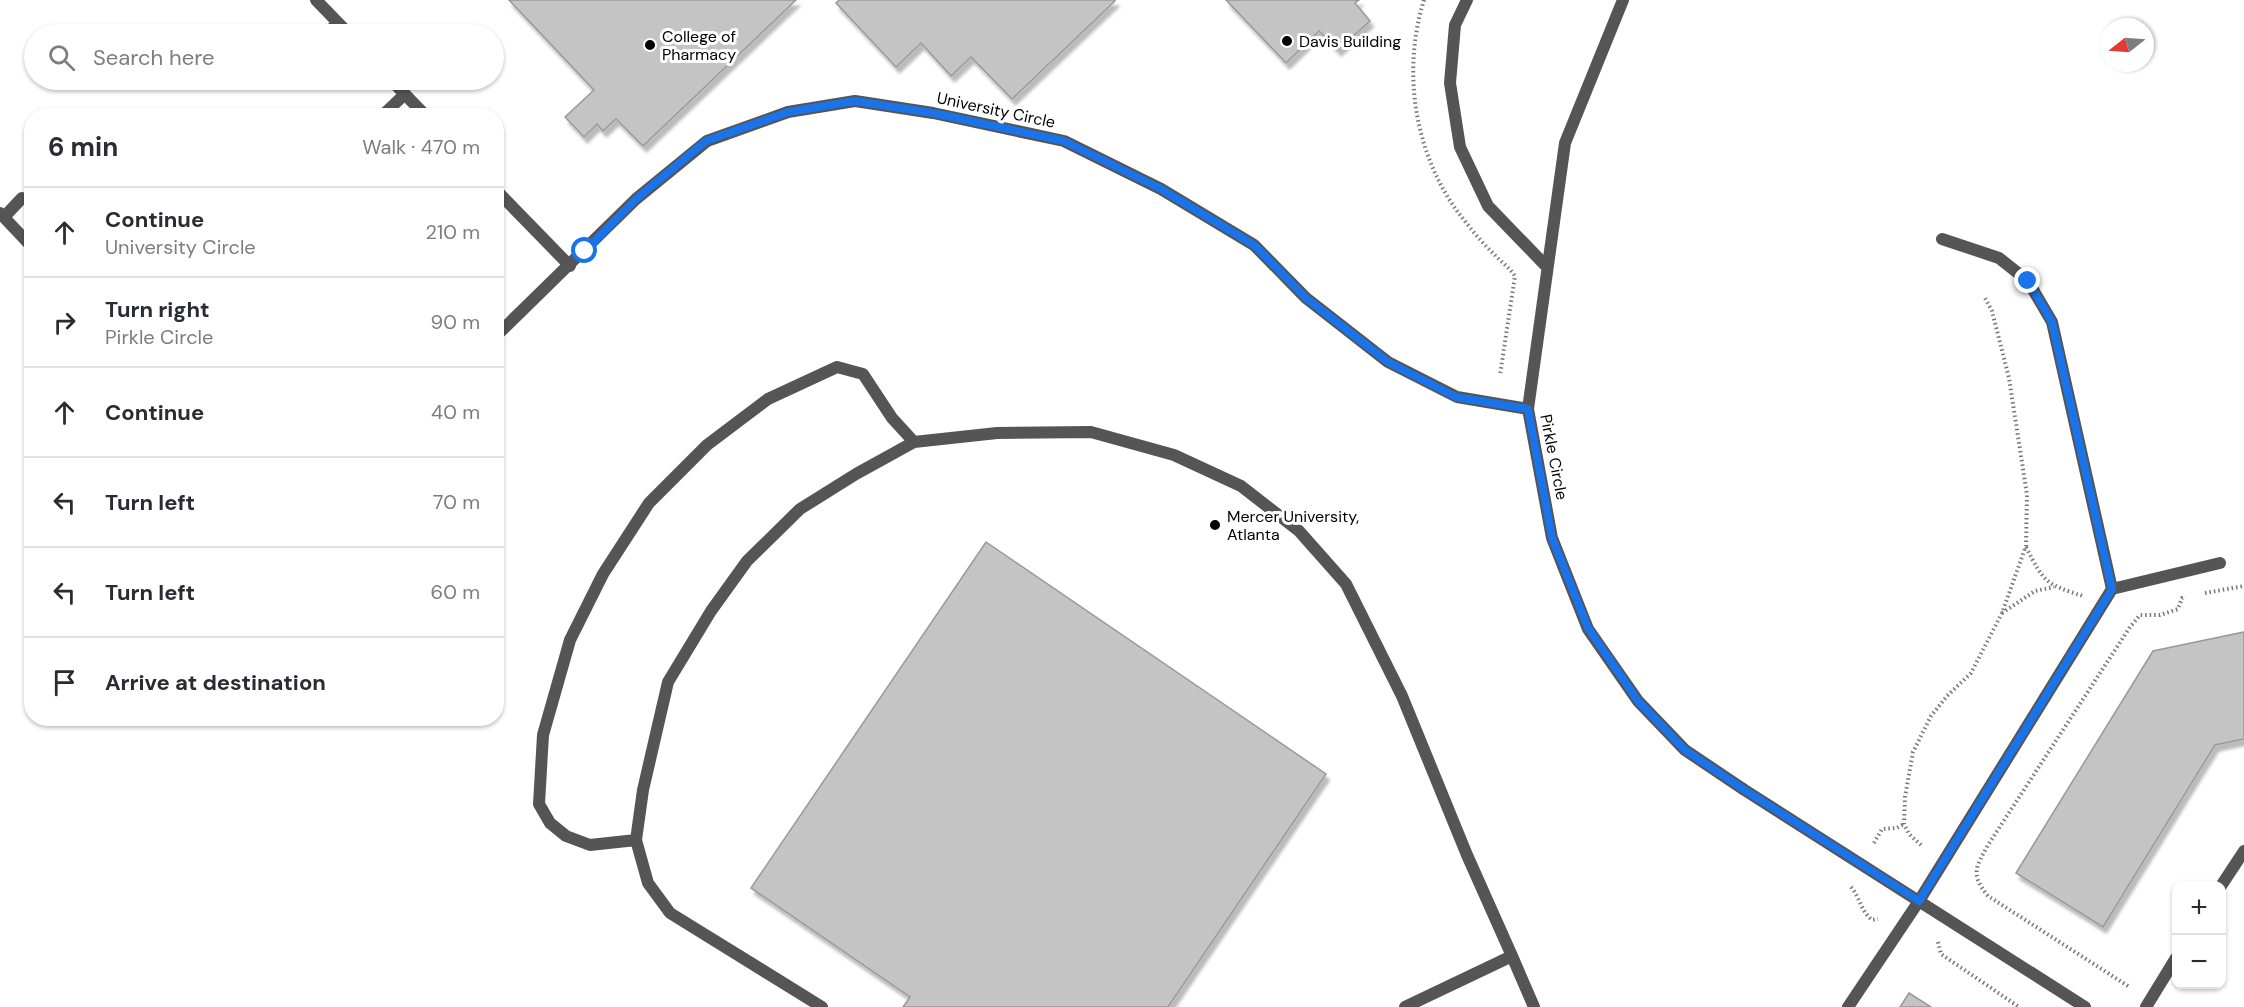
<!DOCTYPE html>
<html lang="en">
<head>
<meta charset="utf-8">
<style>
	:root { --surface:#fff; --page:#f2f2f3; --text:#2b2b33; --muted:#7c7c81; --line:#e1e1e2 }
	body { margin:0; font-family:"DM Sans",sans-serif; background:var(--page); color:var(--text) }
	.controls { position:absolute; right:18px; bottom:18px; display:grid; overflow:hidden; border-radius:12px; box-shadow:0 2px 4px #0004 }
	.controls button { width:54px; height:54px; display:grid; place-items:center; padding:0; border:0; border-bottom:2px solid var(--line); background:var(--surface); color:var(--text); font:30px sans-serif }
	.compass { position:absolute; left:2100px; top:18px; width:54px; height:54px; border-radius:50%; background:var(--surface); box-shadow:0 2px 4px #0004; rotate:253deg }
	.stop { position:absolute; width:18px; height:18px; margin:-14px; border:4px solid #1a73e8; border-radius:50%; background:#fff }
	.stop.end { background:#1a73e8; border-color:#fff; box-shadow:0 2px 6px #0008 }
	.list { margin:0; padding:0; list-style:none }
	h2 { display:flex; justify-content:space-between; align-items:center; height:78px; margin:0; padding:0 24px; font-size:26px }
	h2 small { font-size:20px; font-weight:400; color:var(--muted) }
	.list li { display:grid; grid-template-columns:39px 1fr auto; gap:18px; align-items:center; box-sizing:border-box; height:90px; padding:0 24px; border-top:2px solid var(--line) }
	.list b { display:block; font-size:22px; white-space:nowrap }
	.list p { margin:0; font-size:20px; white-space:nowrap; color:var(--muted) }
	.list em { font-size:20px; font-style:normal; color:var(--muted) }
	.icon { flex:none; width:33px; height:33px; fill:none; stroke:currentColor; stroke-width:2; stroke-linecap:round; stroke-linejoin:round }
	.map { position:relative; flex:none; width:2244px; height:1007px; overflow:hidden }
	.search { position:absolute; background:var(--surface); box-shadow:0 2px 4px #0004; left:24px; top:24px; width:480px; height:66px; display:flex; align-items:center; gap:15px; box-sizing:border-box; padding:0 21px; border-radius:33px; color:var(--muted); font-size:22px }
	.panel { position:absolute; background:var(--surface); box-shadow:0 2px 4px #0004; left:24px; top:108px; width:480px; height:618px; border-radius:24px }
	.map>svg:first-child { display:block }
	.building { fill:#c4c4c4; stroke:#999; stroke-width:1.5; filter:url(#shadow) }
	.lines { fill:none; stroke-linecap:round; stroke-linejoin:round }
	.path { stroke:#777; stroke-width:4; stroke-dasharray:1.5 3; stroke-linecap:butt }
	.service { stroke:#555; stroke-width:12 }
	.minor { stroke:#555; stroke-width:12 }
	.route { stroke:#1a73e8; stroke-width:8 }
	.poi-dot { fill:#000; stroke:#fff; stroke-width:2 }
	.labels { text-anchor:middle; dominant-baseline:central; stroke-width:6; stroke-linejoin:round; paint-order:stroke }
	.poi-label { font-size:16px; fill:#000; stroke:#fff; text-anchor:start }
	.street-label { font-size:16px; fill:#000; stroke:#fff }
</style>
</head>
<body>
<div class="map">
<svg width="2244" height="1007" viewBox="0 0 2244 1007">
	<defs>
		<filter id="shadow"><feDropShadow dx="3.5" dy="6" stdDeviation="1.5" flood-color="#0004"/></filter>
	</defs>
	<rect width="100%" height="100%" fill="#fff"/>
	<path class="building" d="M509,0H796L643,146L616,119L603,131L597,124L584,137L565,117L594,90Z
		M839,0H1115V1L1012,99L971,57L951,76L921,43L896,67L836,3Z
		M1226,0H1359L1355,3L1370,21L1338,50L1319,31L1286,63Z
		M986,542L1326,774L1168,1007H903L910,997L751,888Z
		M2244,632V739L2215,745L2103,927L2016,873L2153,651Z
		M1909,993L1931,1007H1900Z"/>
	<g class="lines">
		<path class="path" d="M1424,0C1402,70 1414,151 1457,211C1468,225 1480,241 1493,253C1500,261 1509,267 1515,276L1500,375
			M2026,547C2044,582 2045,584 2083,596
			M2205,593L2244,586
			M2002,613L2035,591L2054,587
			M1874,843L1882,829L1897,828L1904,824
			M1921,845L1909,834L1904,824L1905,797L1913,752L1931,716L1947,696L1971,673L2002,613L2026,546L2027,495L2009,378L1992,311L1985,298
			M1851,887C1860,898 1861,911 1872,920L1878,919
			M1938,942L1941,954L2019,1007
			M2128,986L1988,896C1970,874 1976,867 1988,845L2130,627L2140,615H2160L2178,609L2182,598L2186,597"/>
		<path class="service" d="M316,0L349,34
			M326,34L338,23
			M391,80L426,116
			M385,113L405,94
			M496,190L570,266
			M4,217L22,198
			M914,442L856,474L800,509L747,561L711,611L668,682L643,790L636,840L590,845L566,836L550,823L539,804L543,735L570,640L603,574L649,503L707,445L768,399L837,367L863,374L892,418L914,442L997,433L1091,432L1174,455L1241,486L1299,531L1346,584L1402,696L1467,855L1512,956
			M2112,589L2220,563
			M1743,789L2085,1007
			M636,840L648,883L670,913L822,1007
			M2221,886L2244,851
			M1405,1007L1512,956L1534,1007
			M1848,1007L1919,901L2112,589L2052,322L2028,281L1999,258L1942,239
			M2146,1007L2176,958"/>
		<path class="minor" d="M1467,0L1455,25L1450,83L1460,147L1488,206L1547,267
			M1623,0L1565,143L1528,409L1552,538L1588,629L1638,701L1685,750L1743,789
			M0,213L32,247
			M496,336L636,199L707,141L788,112L855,101L933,113L1064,141L1161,189L1254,245L1306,298L1388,362L1457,397L1528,409"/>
	</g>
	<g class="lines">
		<path class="route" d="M585,251L636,199L706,141L788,112L855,101L933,113L1064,141L1161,189L1254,245L1306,298L1388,362L1456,397L1528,409L1552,538L1588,628L1638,701L1685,750L1743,789L1919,901L2112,589L2052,322L2028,281"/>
	</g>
	<g class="poi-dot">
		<circle cx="1287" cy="41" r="6"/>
		<circle cx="650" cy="45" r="6"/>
		<circle cx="1215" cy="525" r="6"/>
	</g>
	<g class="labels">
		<g class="poi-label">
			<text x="662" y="36">College of<tspan x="662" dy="18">Pharmacy</tspan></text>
			<text x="1299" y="41">Davis Building</text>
			<text x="1227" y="516">Mercer University,<tspan x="1227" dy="18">Atlanta</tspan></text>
		</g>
		<g class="street-label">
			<text transform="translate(996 110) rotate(12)">University Circle</text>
			<text transform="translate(1554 457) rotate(79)">Pirkle Circle</text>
		</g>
	</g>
</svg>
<div class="controls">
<button>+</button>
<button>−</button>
</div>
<svg class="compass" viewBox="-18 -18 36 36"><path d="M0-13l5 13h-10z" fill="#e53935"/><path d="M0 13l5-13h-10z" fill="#7c7c81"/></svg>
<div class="stop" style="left:585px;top:251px"></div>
<div class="stop end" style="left:2028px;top:281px"></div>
<div class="search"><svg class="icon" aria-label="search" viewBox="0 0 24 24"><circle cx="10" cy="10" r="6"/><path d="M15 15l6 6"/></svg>Search here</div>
<section class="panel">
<h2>6 min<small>Walk · 470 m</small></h2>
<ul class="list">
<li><svg class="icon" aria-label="ahead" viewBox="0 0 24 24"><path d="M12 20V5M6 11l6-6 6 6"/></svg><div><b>Continue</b><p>University Circle</p></div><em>210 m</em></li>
<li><svg class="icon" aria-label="right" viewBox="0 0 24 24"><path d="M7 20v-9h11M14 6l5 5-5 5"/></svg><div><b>Turn right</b><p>Pirkle Circle</p></div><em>90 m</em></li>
<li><svg class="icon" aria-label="ahead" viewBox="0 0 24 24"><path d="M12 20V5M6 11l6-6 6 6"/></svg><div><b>Continue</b></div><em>40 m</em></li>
<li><svg class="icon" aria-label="left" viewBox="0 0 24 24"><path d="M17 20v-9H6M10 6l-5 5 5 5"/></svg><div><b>Turn left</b></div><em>70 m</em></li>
<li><svg class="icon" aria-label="left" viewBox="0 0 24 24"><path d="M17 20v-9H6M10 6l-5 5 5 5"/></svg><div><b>Turn left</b></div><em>60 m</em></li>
<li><svg class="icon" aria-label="arrive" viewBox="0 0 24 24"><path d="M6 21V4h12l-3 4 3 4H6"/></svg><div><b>Arrive at destination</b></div></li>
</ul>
</section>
</div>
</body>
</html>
